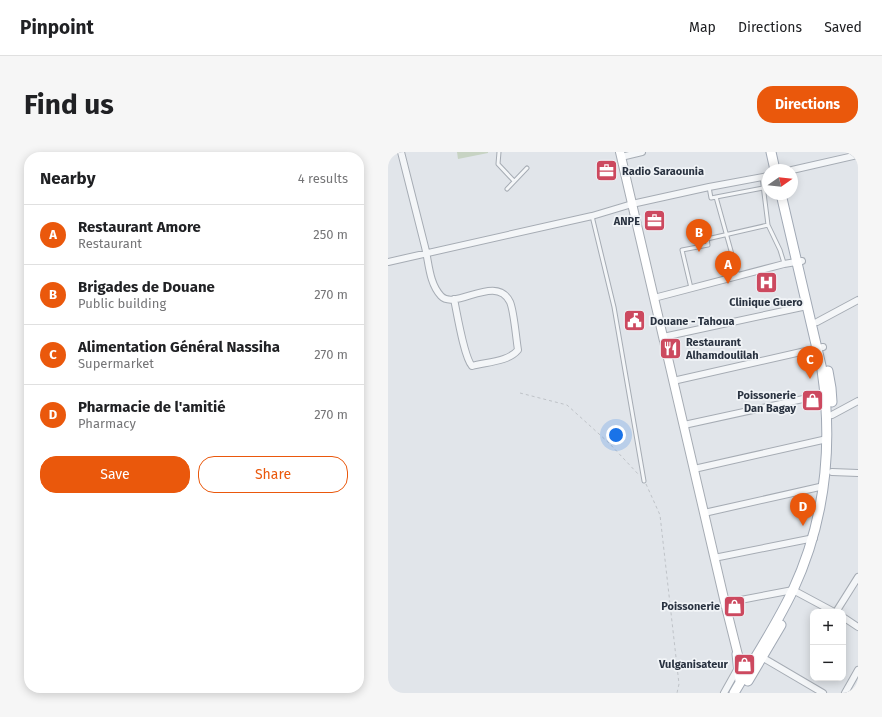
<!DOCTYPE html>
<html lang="en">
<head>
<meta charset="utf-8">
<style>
	:root { --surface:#fff; --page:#f6f6f6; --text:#202124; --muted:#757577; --line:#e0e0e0; --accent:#ea580c }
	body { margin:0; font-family:"Fira Sans",sans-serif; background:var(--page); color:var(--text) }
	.controls { position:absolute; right:12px; bottom:12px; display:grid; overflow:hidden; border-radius:8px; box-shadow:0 2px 10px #0003 }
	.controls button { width:36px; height:36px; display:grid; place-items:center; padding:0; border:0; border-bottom:1px solid var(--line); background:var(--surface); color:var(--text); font:20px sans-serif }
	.compass { position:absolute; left:374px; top:12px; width:36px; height:36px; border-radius:50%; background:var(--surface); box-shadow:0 2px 10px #0003; rotate:76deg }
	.you { position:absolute; left:228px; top:283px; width:14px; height:14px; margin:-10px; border:3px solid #fff; border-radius:50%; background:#1a73e8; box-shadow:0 0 0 6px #1a73e833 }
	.badge { display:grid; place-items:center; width:26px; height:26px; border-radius:50%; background:var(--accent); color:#fff; font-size:13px; font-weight:700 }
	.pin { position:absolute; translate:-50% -33px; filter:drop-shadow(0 1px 2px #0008) }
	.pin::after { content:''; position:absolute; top:21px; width:14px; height:12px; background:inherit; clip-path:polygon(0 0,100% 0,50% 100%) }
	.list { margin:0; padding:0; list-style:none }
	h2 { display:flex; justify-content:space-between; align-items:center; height:52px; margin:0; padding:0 16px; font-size:17px }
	h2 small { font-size:13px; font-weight:400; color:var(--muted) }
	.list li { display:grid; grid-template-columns:26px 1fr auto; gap:12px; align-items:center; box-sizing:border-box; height:60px; padding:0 16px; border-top:1px solid var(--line) }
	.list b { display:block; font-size:15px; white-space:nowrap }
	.list p { margin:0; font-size:13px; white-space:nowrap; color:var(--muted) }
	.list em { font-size:13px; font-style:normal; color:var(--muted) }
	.actions { display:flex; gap:8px; padding:12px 16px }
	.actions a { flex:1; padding:9px 0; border:1px solid var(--accent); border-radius:16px; text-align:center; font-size:14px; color:var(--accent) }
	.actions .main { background:var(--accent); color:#fff }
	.map { position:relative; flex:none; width:470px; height:541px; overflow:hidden; border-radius:16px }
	header { display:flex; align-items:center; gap:24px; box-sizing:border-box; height:56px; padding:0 20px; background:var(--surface); border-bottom:1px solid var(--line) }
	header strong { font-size:19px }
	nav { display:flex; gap:22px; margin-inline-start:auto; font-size:14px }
	.intro { display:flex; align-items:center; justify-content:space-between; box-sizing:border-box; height:96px; padding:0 24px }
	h1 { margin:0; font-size:28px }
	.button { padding:10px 18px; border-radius:16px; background:var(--accent); color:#fff; font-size:14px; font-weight:700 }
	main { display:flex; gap:24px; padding:0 24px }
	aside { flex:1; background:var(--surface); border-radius:16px; box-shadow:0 2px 10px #0003 }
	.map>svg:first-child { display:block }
	.green { fill:#c7d3c3 }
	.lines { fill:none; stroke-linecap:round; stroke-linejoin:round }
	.lane-casing { stroke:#a6acb4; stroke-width:5 }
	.street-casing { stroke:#a6acb4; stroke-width:8 }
	.secondary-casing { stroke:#a6acb4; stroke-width:10 }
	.primary-casing { stroke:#a1a9b5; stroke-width:11 }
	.path { stroke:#bfc3c8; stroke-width:1; stroke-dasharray:3 3; stroke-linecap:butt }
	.lane { stroke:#f4f6f8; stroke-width:3 }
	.street { stroke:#f4f6f8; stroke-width:6 }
	.secondary { stroke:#fff; stroke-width:8 }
	.primary { stroke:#fff; stroke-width:9 }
	.labels { text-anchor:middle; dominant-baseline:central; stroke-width:3.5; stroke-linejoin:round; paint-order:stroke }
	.poi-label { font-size:11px; font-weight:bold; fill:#2a3341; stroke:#f1f4f7; text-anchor:end }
</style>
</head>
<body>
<header>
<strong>Pinpoint</strong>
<nav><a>Map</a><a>Directions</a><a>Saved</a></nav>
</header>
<div class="intro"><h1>Find us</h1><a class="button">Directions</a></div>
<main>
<aside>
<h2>Nearby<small>4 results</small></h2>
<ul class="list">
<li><span class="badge">A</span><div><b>Restaurant Amore</b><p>Restaurant</p></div><em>250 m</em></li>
<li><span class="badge">B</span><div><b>Brigades de Douane</b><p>Public building</p></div><em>270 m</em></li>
<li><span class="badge">C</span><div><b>Alimentation Général Nassiha</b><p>Supermarket</p></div><em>270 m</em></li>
<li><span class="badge">D</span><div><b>Pharmacie de l'amitié</b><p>Pharmacy</p></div><em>270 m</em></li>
</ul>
<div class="actions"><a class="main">Save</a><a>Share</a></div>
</aside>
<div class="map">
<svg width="470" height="541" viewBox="0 0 470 541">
	<rect width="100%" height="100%" fill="#e1e5ea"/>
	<path class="green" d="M69,0H100V1L70,7Z"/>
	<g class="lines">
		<defs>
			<path id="lane" d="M111,0L110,12L126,29
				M374,25L380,73L392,98L396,111
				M321,35L323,46L375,36
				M119,37L139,16
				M328,45L350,124
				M204,64L226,155L256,329
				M303,136L294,98L320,93L319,87L380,73"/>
			<path id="street" d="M13,0C21,32 29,63 37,95C41,111 41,131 53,144C67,159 108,121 122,150C126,159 128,186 130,198C120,210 98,210 84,214C76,205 69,161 66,147
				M233,5L254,0
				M404,18L470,3
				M0,110L204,64L244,52L321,35L380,24
				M266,146L396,112L414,109
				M429,170L470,148
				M275,185L419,154
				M285,229L435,195
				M444,263L470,249
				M296,273L438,242
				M306,317L439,287
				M444,320L470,321
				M316,361L436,334
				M326,406L426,386
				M337,451L405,438L446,460
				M448,460L470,425
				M455,465L470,475
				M372,504L435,541
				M336,541L350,516
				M457,541L470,518"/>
			<path id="secondary" d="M232,0L337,451L351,507"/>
			<path id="primary" d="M383,0L387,18
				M440,219L443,236L444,250
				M349,502L352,530
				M360,529L393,473
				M346,541C366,507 388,474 405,438C437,369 445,293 434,218L393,42"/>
		</defs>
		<use href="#lane" class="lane-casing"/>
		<use href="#street" class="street-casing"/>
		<use href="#secondary" class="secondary-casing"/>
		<use href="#primary" class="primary-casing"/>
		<path class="path" d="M132,241L179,253L221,291L251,323
			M258,332L272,363L291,532L289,541"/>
		<use href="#lane" class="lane"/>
		<use href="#street" class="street"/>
		<use href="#secondary" class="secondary"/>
		<use href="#primary" class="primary"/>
	</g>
	<defs>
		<symbol id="office-square" viewBox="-11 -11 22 22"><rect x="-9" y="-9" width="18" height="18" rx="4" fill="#cc495f" stroke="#f1f4f7"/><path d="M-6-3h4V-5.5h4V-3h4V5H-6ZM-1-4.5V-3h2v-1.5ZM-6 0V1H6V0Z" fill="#fff"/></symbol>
		<symbol id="hospital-square" viewBox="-11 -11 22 22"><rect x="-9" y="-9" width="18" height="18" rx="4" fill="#cc495f" stroke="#f1f4f7"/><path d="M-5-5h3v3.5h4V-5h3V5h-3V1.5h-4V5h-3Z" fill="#fff"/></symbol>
		<symbol id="civic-square" viewBox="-11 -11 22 22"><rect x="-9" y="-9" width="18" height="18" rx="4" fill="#cc495f" stroke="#f1f4f7"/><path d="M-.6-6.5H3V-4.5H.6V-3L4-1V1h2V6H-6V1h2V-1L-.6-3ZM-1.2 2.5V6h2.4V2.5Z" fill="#fff"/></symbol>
		<symbol id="restaurant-square" viewBox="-11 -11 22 22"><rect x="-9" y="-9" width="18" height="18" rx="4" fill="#cc495f" stroke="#f1f4f7"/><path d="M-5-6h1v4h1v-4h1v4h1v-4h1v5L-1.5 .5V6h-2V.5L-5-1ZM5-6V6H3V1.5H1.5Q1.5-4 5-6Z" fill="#fff"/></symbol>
		<symbol id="shop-square" viewBox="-11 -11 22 22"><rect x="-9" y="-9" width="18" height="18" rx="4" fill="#cc495f" stroke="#f1f4f7"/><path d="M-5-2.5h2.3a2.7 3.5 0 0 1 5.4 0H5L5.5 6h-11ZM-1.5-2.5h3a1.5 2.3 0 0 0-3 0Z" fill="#fff"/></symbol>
	</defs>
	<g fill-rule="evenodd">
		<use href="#office-square" x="206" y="6" width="25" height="25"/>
		<use href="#office-square" x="254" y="56" width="25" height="25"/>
		<use href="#hospital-square" x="366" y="118" width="25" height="25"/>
		<use href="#civic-square" x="234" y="156" width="25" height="25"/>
		<use href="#restaurant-square" x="270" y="184" width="25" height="25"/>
		<use href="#shop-square" x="412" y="236" width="25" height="25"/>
		<use href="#shop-square" x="334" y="442" width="25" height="25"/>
		<use href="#shop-square" x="344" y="500" width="25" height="25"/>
	</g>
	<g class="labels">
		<g class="poi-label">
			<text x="234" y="19" text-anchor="start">Radio Saraounia</text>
			<text x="252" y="69">ANPE</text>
			<text x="378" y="150" text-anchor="middle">Clinique Guero</text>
			<text x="262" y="169" text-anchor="start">Douane - Tahoua</text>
			<text x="298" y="190" text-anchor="start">Restaurant<tspan x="298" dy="13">Alhamdoulilah</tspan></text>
			<text x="408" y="243">Poissonerie<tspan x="408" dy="13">Dan Bagay</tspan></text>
			<text x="332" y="454">Poissonerie</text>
			<text x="340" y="512">Vulganisateur</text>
		</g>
	</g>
</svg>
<div class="controls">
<button>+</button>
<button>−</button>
</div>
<svg class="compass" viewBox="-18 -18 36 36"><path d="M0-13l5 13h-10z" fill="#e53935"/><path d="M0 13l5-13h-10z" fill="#757577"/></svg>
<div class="you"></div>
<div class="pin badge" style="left:340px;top:132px">A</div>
<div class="pin badge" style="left:311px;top:100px">B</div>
<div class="pin badge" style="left:422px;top:227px">C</div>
<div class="pin badge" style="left:415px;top:374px">D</div>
</div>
</main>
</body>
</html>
